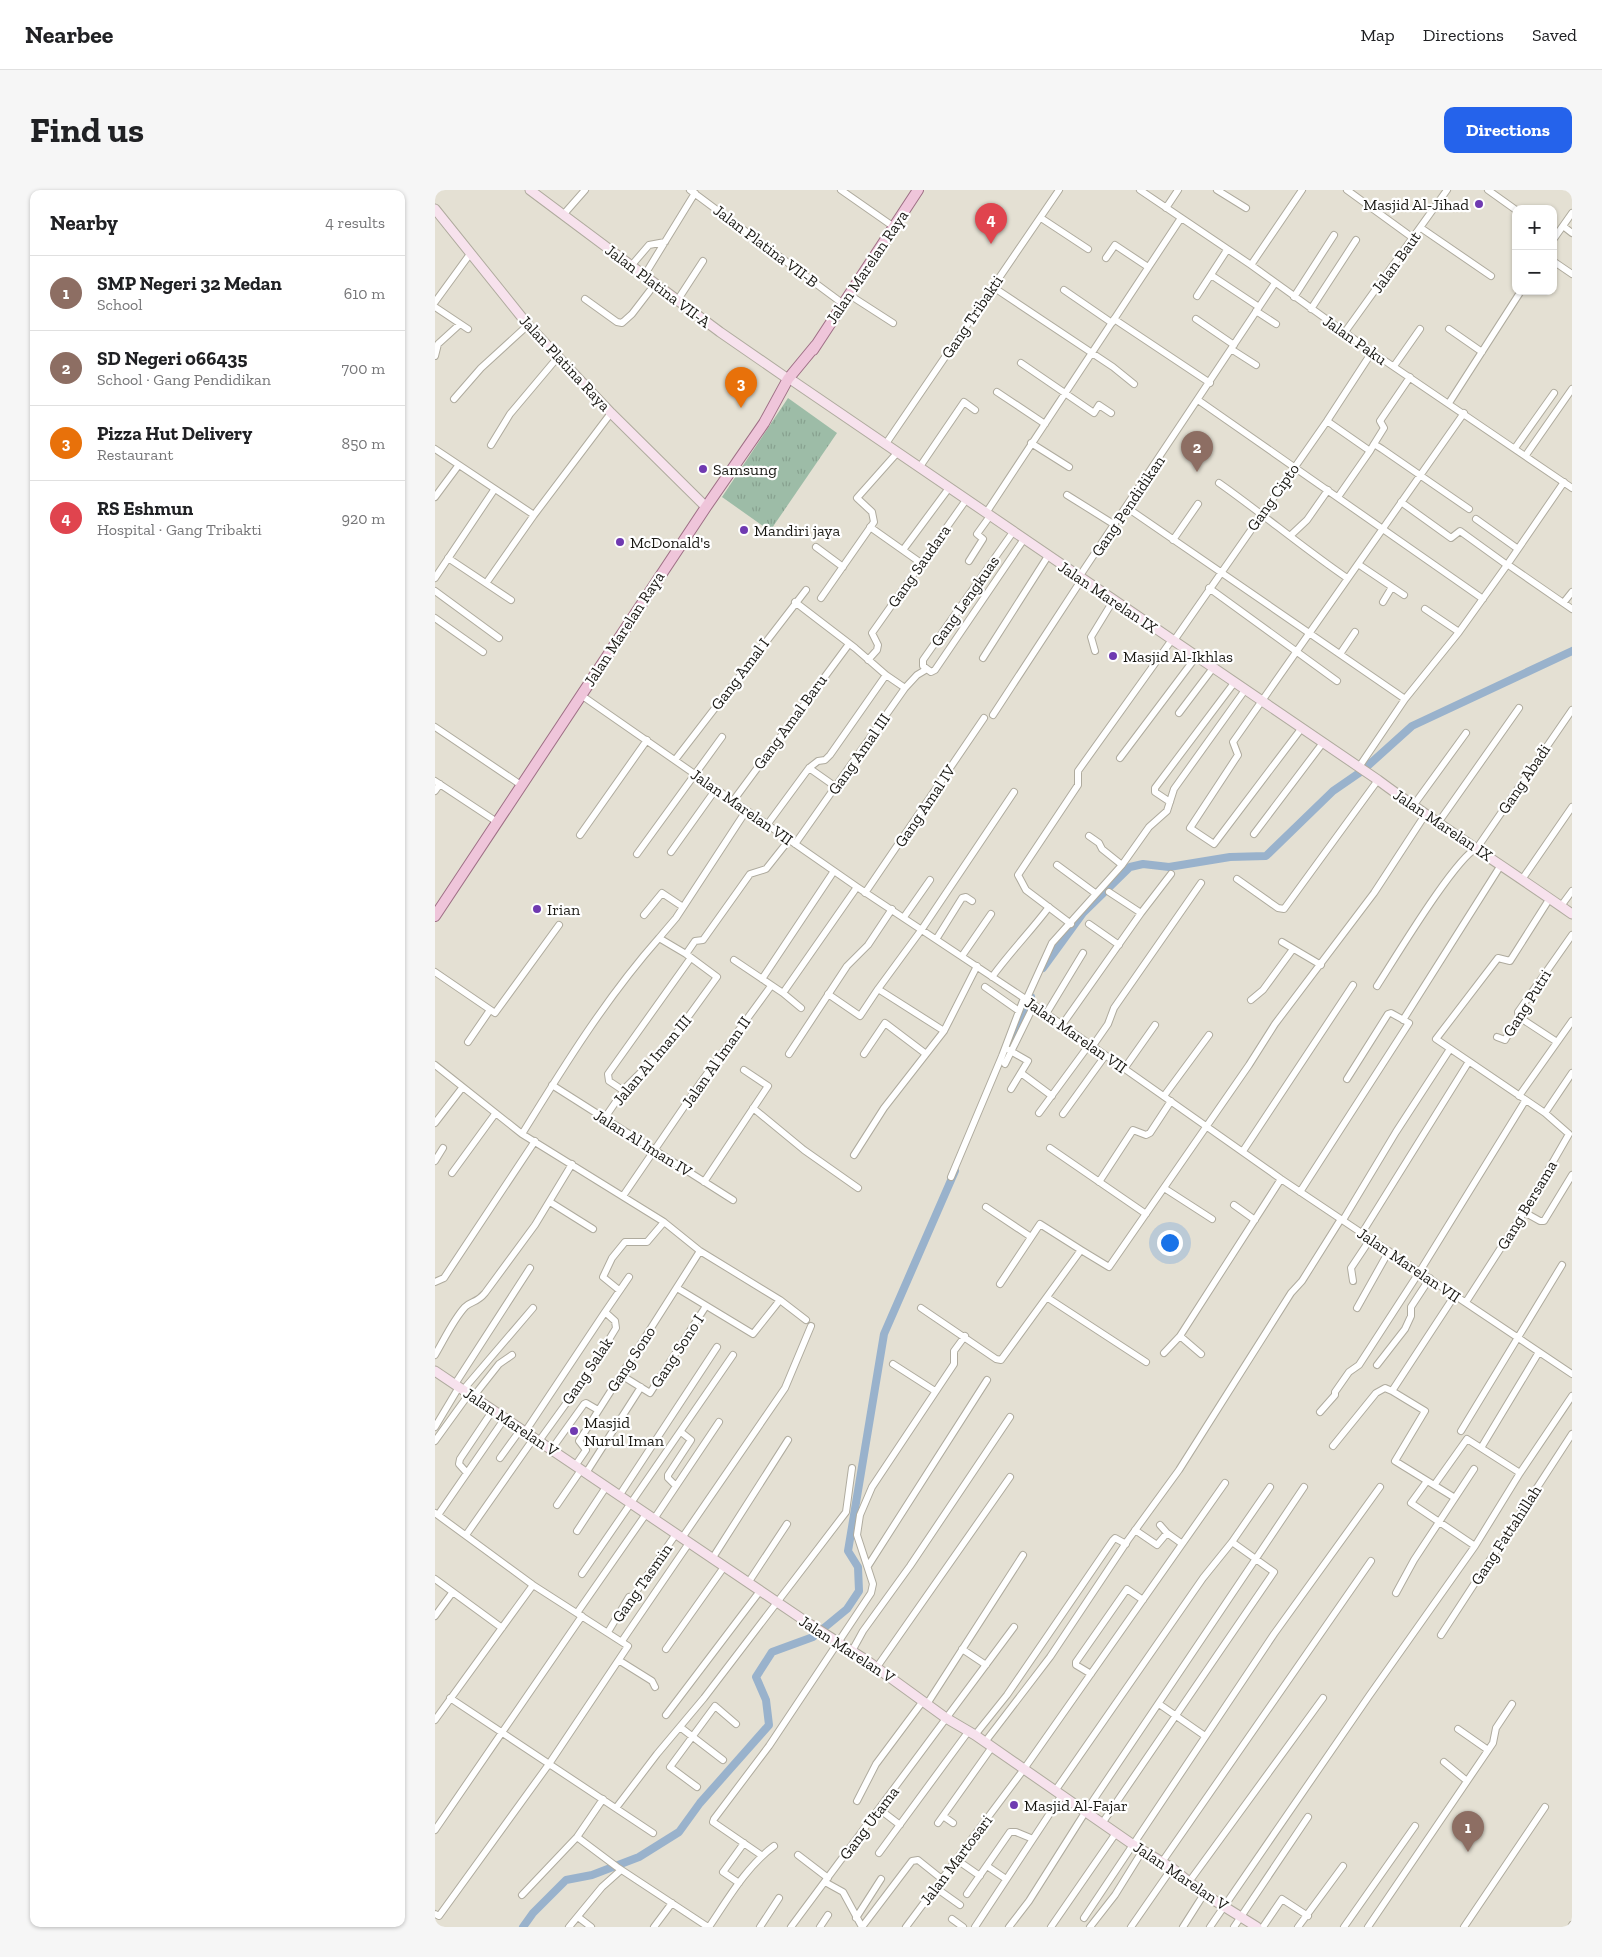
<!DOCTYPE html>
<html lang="en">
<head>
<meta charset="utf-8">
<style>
	:root { --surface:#fff; --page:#f6f6f6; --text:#202124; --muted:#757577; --line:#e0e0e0; --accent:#2563eb }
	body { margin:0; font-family:"Zilla Slab",serif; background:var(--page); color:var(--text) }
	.controls { position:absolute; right:15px; top:15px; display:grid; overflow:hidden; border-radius:10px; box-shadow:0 1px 4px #0004 }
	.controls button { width:45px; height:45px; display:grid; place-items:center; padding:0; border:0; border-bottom:1px solid var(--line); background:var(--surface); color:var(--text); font:25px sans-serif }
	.you { position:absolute; left:734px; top:1052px; width:18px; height:18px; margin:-12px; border:4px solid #fff; border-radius:50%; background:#1a73e8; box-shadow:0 0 0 8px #1a73e833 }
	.badge { display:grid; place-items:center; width:32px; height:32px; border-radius:50%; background:var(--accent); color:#fff; font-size:16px; font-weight:700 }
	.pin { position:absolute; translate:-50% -41px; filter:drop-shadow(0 1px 2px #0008) }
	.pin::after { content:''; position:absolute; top:26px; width:18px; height:15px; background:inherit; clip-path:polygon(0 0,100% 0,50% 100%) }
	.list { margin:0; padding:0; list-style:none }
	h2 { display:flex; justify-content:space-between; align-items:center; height:65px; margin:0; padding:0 20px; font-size:21px }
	h2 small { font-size:16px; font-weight:400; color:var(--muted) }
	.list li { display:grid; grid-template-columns:32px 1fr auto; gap:15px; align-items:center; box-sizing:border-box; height:75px; padding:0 20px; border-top:1px solid var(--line) }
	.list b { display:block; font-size:19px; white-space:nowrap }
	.list p { margin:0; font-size:16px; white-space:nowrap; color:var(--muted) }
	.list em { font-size:16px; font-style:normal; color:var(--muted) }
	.map { position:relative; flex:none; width:1137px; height:1737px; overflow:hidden; border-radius:10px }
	header { display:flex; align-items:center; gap:30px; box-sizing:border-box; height:70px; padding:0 25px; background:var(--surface); border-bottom:1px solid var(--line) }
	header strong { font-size:24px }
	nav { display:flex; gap:28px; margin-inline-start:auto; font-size:18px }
	.intro { display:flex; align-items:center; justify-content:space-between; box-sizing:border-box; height:120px; padding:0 30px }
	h1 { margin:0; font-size:35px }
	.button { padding:12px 22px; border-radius:10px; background:var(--accent); color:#fff; font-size:18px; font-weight:700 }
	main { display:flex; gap:30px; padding:0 30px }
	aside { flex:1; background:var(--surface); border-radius:10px; box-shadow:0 1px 4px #0004 }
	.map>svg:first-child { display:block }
	.grass { fill:url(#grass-tufts) }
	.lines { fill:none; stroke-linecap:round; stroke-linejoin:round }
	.canal { stroke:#99b2cc; stroke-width:8 }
	.street-casing { stroke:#afab9e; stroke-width:8 }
	.secondary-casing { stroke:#afab9e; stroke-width:11 }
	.primary-casing { stroke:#9e6f85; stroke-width:12 }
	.street { stroke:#fff; stroke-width:6 }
	.secondary { stroke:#f7e2ed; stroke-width:9 }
	.primary { stroke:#efc5da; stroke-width:10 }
	.poi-dot { fill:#6f3ab1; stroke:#fff; stroke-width:2 }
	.labels { text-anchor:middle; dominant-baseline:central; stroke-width:4.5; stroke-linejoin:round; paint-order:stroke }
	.poi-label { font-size:16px; fill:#1a1914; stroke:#fff; text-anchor:start }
	.street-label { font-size:16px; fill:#1a1914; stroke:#fff }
</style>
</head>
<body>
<header>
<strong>Nearbee</strong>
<nav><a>Map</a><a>Directions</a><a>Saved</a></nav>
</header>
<div class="intro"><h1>Find us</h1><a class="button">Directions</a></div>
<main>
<aside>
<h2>Nearby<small>4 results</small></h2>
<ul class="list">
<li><span class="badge" style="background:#8d6e63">1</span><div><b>SMP Negeri 32 Medan</b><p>School</p></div><em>610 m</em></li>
<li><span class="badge" style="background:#8d6e63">2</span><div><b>SD Negeri 066435</b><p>School · Gang Pendidikan</p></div><em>700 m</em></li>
<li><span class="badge" style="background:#e8710a">3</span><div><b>Pizza Hut Delivery</b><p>Restaurant</p></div><em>850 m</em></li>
<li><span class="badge" style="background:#e0444e">4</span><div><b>RS Eshmun</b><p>Hospital · Gang Tribakti</p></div><em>920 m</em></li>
</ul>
</aside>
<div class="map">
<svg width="1137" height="1737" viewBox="0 0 1137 1737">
	<defs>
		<pattern id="grass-tufts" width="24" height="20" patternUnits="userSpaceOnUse" patternTransform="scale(1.25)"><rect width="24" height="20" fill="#9dbca7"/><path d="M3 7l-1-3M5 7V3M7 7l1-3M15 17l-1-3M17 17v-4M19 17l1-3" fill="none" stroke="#87a18f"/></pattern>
	</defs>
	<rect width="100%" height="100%" fill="#e4e0d3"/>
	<path class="grass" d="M353,208L402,243L335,341L287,307Z"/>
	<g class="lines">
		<path class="canal" d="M608,778L648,723L695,677L708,674L734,677L795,667L831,666L898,601L927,581L977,536L1137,461
			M571,865L596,807
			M88,1737L98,1723L131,1690L157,1685L204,1667L244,1642L265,1613L334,1535L331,1510L321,1487L337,1462L378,1447L412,1419L424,1401L423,1377L413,1361L449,1144L520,981"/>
		<defs>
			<path id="street" d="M255,0L407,113
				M406,0L459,37
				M705,0L816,75L937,162L1137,298
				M782,0L811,18
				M912,0L978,48
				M1053,0L1081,20
				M731,18L743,0
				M128,25L150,0
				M606,28L653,59
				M1128,36L1137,43
				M986,38L1056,86
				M1118,50L1137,23
				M671,68L680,55L713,77
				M1118,71L1137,84
				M816,75L867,0
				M196,76L214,55L230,52
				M776,85L824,117
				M209,86L260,3
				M558,97L678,177L699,194
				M629,100L677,133
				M413,104L458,133
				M762,106L792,60
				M859,107L899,45
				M150,109L182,132L187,133L197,124L220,94
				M242,111L268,71
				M0,112L35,64
				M0,117L33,139
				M876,119L921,50
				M821,121L841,134
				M679,129L775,193
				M761,129L799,155
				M1014,139L1047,162
				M910,142L1012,0
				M796,159L821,175
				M0,166L3,154L25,134
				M586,173L659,223L664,215L676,223
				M959,176L985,139
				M562,202L610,234
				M19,209L46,178L93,135
				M763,210L1048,409
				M1014,213L1086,101
				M892,231L935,261L939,254L947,259L1034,319
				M596,253L634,277
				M939,254L949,238L945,231L975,187
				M56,255L75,224L123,167
				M450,255L624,0
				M1080,258L1119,203
				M0,259L99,325L176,223
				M1091,265L1137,199
				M484,278L529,212L540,220
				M784,293C828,324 868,358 912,388
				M632,305L680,335
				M0,307L23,276
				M903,307L935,261
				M966,312L1016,348L1025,341L1072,375
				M691,317L970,509
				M551,323L746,28
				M1041,329L1083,359
				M435,337L486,373
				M578,342L488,470V476L496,482L500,480L589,349
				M855,346L872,330L893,300
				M738,350L763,314
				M381,357L408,377
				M468,360L514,298
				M13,368L76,410
				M534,371L548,349L542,344L555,326
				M923,374L969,405
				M1072,374L1137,419
				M644,387L840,93
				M0,388L59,300
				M52,392L99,325
				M774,398L902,491
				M0,401L64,448
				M386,408L439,332L437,322L422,308L462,263
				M360,412L420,458L451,485
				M948,412L957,397
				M1129,412L1137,402
				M990,419L1024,442
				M0,428L48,462
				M738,452L892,231L937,162
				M660,461L656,447L678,411
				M905,464L920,442
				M548,468L613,366
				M433,470L442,460L443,455L437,443L531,310
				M146,505L422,697L592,810L846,989L1137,1184
				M744,523L778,478
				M558,525L647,389
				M0,537L86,595
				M866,539L779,654L755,638L803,565L798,552L1029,223
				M685,568L761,467
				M240,570L371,400
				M924,577L970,509L1024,442L1072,375L1129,292
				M374,578L401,597
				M0,591L62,632
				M0,601L5,594
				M298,611L414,454
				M735,612L720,602V598L799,493
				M978,616L1031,543
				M1003,633L1084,518
				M332,635L374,578L383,571L390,570L395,565L451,485L470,498
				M819,644L887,554
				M145,645L212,550
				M654,646L664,653L667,659L687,675
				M360,654L470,498L482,485L492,479
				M236,662L281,599
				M202,664L287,547
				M622,675L660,703
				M1088,688L1137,617
				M802,689L843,718L849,719L943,590
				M674,702L706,723
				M430,703L549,528
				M1126,716L1137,701
				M209,725L227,703L248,717
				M469,727L495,690
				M636,734L591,700L583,685L643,595V581L736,451
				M654,734L684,755
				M502,748L527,708L531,707L537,711
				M847,752L886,775
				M251,764L260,751L268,750L315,684L331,679L354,650
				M527,766L556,724
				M299,770L348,803L422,697
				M0,782L60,823L124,735
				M557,787C575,762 596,741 614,717
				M327,789L399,681
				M942,796C959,770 1020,668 1042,658L1137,520
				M550,797L584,821
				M348,803L366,818
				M393,804L425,826L443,799
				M591,810L617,753L687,675L714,637L732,621L739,599L810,500
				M816,810L828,800L858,759
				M611,824L648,763
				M1084,827L1122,852
				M968,830L1066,675
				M627,835L706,723L736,684
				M509,841L443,799L487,739L579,602
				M1062,847L1070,850L1084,827L1083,822L1137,745
				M33,852L55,820
				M657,857L673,834L679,818L766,693
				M572,859L593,871L576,899
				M354,864L412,776L433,755L457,719
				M429,864L450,833L491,864
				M570,874L599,815
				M0,875L87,944L229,1032L265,1061L345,1110L371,1130
				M689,879L720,835
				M586,883L617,906
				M117,895L298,1010
				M189,901L174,891L173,884L255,769
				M729,906L774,845
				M1084,906L1137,831
				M318,918L369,960L423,998
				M604,923L654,855
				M1110,923L1137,883
				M628,924L670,866
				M169,929L191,897L232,856L282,787L251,764L224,748L241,728L311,621
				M0,933L27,898
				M87,944C129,876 171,808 224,748
				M615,958L711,1024
				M808,961L918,795
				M419,965L449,918L509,841L542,776
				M0,971L8,958
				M17,983L60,924
				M516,987L567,866L589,808
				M269,992L333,896L309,880
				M664,992L698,940L711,945L715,943L736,911
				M729,998L777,1029
				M865,1002L974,833L956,823L953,824L912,889
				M188,1006L266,892L336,796
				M115,1012L158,1039
				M799,1015L820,1030
				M551,1017L596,1047
				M1089,1022L1105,1031H1109L1137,985
				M908,1030L961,942L1015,859
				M927,1043L1033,873
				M918,1091L916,1078L936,1048
				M0,1092L9,1088L100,951
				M565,1094L605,1034L646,1060
				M242,1098L318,1144L345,1110
				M184,1100L168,1087L177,1068L190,1052H212L229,1032
				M613,1108L711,1172
				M1031,1112L1089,1022L1134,944L1110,923L1001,849L1063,768L1075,771L1115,708
				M486,1118L561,1169L566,1170L646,1060L674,1077L814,875L840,834L939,703L990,625
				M922,1118L954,1061
				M729,1163L745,1146
				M766,1164L745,1146L846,989
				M0,1165C9,1150 18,1130 30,1117C36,1111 42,1113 50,1103L100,1035L137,974
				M458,1174L500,1201
				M942,1175L970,1139L976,1126V1117L995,1088
				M186,1185L215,1203L271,1116
				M20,1194L95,1078
				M28,1200L98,1118
				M957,1201L990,1221L960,1271L1020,1308
				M38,1207L64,1174L77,1165
				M885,1222L900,1205V1202L914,1182L924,1175L985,1081L1090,911
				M0,1237L24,1197
				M1026,1241L1127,1075
				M90,1242L170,1122
				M0,1251L34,1204
				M104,1251L156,1179L181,1138L180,1131L170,1122L194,1087
				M898,1256L941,1203L950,1198L957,1201L1020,1105
				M1046,1258L1085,1283
				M116,1260L149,1214L151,1213L163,1220
				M65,1268L86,1239
				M140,1276L151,1260L144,1251L265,1061
				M32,1283L24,1274L25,1269L58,1220
				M151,1283L206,1197
				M1000,1294L1032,1249L1046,1258L1104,1162
				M241,1296L233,1288V1285L256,1250L246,1242
				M184,1306L282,1157
				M122,1315L146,1280
				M0,1323L98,1395L193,1456L114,1574L4,1726L0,1724
				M3,1325L70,1228
				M219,1329L284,1232
				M725,1335L732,1343
				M700,1340L722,1355L732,1343L746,1353
				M142,1341L171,1297
				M31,1345L99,1248
				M247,1348L350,1198L376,1136
				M1040,1356L1085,1283L1137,1206
				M277,1369L353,1250
				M433,1376L552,1190
				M147,1384L298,1165
				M0,1389L67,1438
				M313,1393L352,1334
				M961,1403L979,1370L1039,1279
				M142,1423L211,1324
				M0,1426L17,1403
				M173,1442L194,1407L198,1406L241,1344
				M1006,1445L1137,1244
				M187,1451L254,1353
				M231,1459L289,1377
				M527,1459L551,1475
				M417,1461L428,1441L475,1376L575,1227
				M185,1471L217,1491L220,1497
				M442,1477L575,1287
				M656,1484L641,1475V1472L692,1399L708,1410
				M15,1508L218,1643
				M492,1514L588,1365
				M724,1514L770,1546
				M231,1525L325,1401
				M0,1530L98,1395
				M245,1537L288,1570
				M1023,1539L1053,1560
				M540,1545L572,1505L678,1350L680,1348L691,1354
				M550,1552L615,1467L693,1350L744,1280L856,1103L867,1091L906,1029
				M1009,1572L1032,1591
				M262,1597L235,1577L280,1516L301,1534
				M620,1601L768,1388L797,1352L835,1297
				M422,1611L441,1574L488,1511
				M181,1618L222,1564L269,1508L411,1322L417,1278
				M444,1619L465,1635
				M508,1626L518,1633
				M668,1632L839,1382L797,1352
				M503,1633L557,1557
				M0,1640L147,1426
				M142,1647L182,1677L273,1737
				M444,1663L533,1542
				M326,1665L278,1632L279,1629L334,1556L436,1403L438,1394L422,1345L425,1325L437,1297L519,1174V1161L530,1146
				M363,1665L393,1688
				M522,1670L545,1686
				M727,1672L936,1371
				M552,1676L571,1689
				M390,1692L408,1702L427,1737
				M754,1692L888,1508
				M304,1693L288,1682L309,1653
				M501,1698L525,1715
				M532,1704L575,1642H581L598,1649
				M87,1705L142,1647L168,1609
				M143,1727L156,1737
				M421,1728L446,1689
				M649,1728L839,1444L945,1297
				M517,1729L528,1737
				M134,1737L167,1697L186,1680
				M219,1737L237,1713
				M274,1737C293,1709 311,1677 339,1656
				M325,1737L344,1708
				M356,1737L579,1437
				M385,1737L393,1725
				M427,1737L477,1671L483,1670L508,1690
				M471,1737L589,1579L790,1293
				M540,1737L627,1605
				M574,1737L594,1711L651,1621L869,1297
				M616,1737L681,1643
				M655,1737L680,1705L708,1660
				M696,1737L737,1678
				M748,1737L769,1704
				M775,1737L934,1506L1040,1356L976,1313L992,1291
				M799,1737L873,1627
				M828,1737L847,1709L873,1726
				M863,1737L908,1676
				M909,1737L980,1636
				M933,1737L1058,1553L1061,1538L1077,1514
				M1029,1737L1110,1617
				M1136,1737L1137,1735"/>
			<path id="secondary" d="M95,0L285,142L353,189
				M0,19L93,135L176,223L271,317
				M358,191L943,590C1006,637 1073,679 1137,724
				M0,1181L376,1435L431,1470L511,1528L540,1545L697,1654L737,1678L769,1704L822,1737"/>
			<path id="primary" d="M378,160L483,0
				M0,726L271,317L329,233L353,189L381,155"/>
		</defs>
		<use href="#street" class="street-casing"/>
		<use href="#secondary" class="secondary-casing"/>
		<use href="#primary" class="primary-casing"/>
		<use href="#street" class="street"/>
		<use href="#secondary" class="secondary"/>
		<use href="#primary" class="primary"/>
	</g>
	<g class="poi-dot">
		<circle cx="1044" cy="14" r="5"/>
		<circle cx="268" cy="279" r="5"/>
		<circle cx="309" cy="340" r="5"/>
		<circle cx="185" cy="352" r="5"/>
		<circle cx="678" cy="466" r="5"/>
		<circle cx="102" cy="719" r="5"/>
		<circle cx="139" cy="1241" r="5"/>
		<circle cx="579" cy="1615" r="5"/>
	</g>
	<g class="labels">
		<g class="poi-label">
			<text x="1034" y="14" text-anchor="end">Masjid Al-Jihad</text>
			<text x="278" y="279">Samsung</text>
			<text x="319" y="340">Mandiri jaya</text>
			<text x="195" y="352">McDonald's</text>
			<text x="688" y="466">Masjid Al-Ikhlas</text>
			<text x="112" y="719">Irian</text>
			<text x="149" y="1232">Masjid<tspan x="149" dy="18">Nurul Iman</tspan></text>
			<text x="589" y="1615">Masjid Al-Fajar</text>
		</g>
		<g class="street-label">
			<text transform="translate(331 56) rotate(37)">Jalan Platina VII-B</text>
			<text transform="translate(961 72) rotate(-54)">Jalan Baut</text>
			<text transform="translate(432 77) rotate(-56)">Jalan Marelan Raya</text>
			<text transform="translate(223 96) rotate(37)">Jalan Platina VII-A</text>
			<text transform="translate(537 127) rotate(-56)">Gang Tribakti</text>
			<text transform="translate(920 150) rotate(35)">Jalan Paku</text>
			<text transform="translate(130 173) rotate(47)">Jalan Platina Raya</text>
			<text transform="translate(838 307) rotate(-55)">Gang Cipto</text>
			<text transform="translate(693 316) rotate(-56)">Gang Pendidikan</text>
			<text transform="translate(484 376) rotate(-55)">Gang Saudara</text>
			<text transform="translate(673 407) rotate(34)">Jalan Marelan IX</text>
			<text transform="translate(530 411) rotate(-55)">Gang Lengkuas</text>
			<text transform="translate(189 439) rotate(-57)">Jalan Marelan Raya</text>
			<text transform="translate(305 484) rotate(-53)">Gang Amal I</text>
			<text transform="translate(355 532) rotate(-54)">Gang Amal Baru</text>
			<text transform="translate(424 564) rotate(-55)">Gang Amal III</text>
			<text transform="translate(1089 589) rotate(-56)">Gang Abadi</text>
			<text transform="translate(490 616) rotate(-56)">Gang Amal IV</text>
			<text transform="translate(307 617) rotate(35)">Jalan Marelan VII</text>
			<text transform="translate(1008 635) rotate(34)">Jalan Marelan IX</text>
			<text transform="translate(1092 813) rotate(-58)">Gang Putri</text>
			<text transform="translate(641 845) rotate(35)">Jalan Marelan VII</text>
			<text transform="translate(217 870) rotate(-50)">Jalan Al Iman III</text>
			<text transform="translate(281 872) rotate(-55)">Jalan Al Iman II</text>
			<text transform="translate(208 953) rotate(32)">Jalan Al Iman IV</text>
			<text transform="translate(1092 1015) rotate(-59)">Gang Bersama</text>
			<text transform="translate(974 1075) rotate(34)">Jalan Marelan VII</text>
			<text transform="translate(242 1161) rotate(-57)">Gang Sono I</text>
			<text transform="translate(196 1169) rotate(-57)">Gang Sono</text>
			<text transform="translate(152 1181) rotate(-56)">Gang Salak</text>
			<text transform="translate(76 1232) rotate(34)">Jalan Marelan V</text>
			<text transform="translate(1071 1345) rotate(-57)">Gang Fattahillah</text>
			<text transform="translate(207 1393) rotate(-55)">Gang Tasmin</text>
			<text transform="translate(412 1459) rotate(33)">Jalan Marelan V</text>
			<text transform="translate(434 1633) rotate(-53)">Gang Utama</text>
			<text transform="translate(521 1670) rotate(-53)">Jalan Martosari</text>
			<text transform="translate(746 1686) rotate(34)">Jalan Marelan V</text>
		</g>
	</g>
</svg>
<div class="controls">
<button>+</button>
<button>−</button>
</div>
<div class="you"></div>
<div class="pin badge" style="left:1033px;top:1662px;background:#8d6e63">1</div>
<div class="pin badge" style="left:762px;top:282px;background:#8d6e63">2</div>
<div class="pin badge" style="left:306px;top:218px;background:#e8710a">3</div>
<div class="pin badge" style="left:556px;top:54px;background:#e0444e">4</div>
</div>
</main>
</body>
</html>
